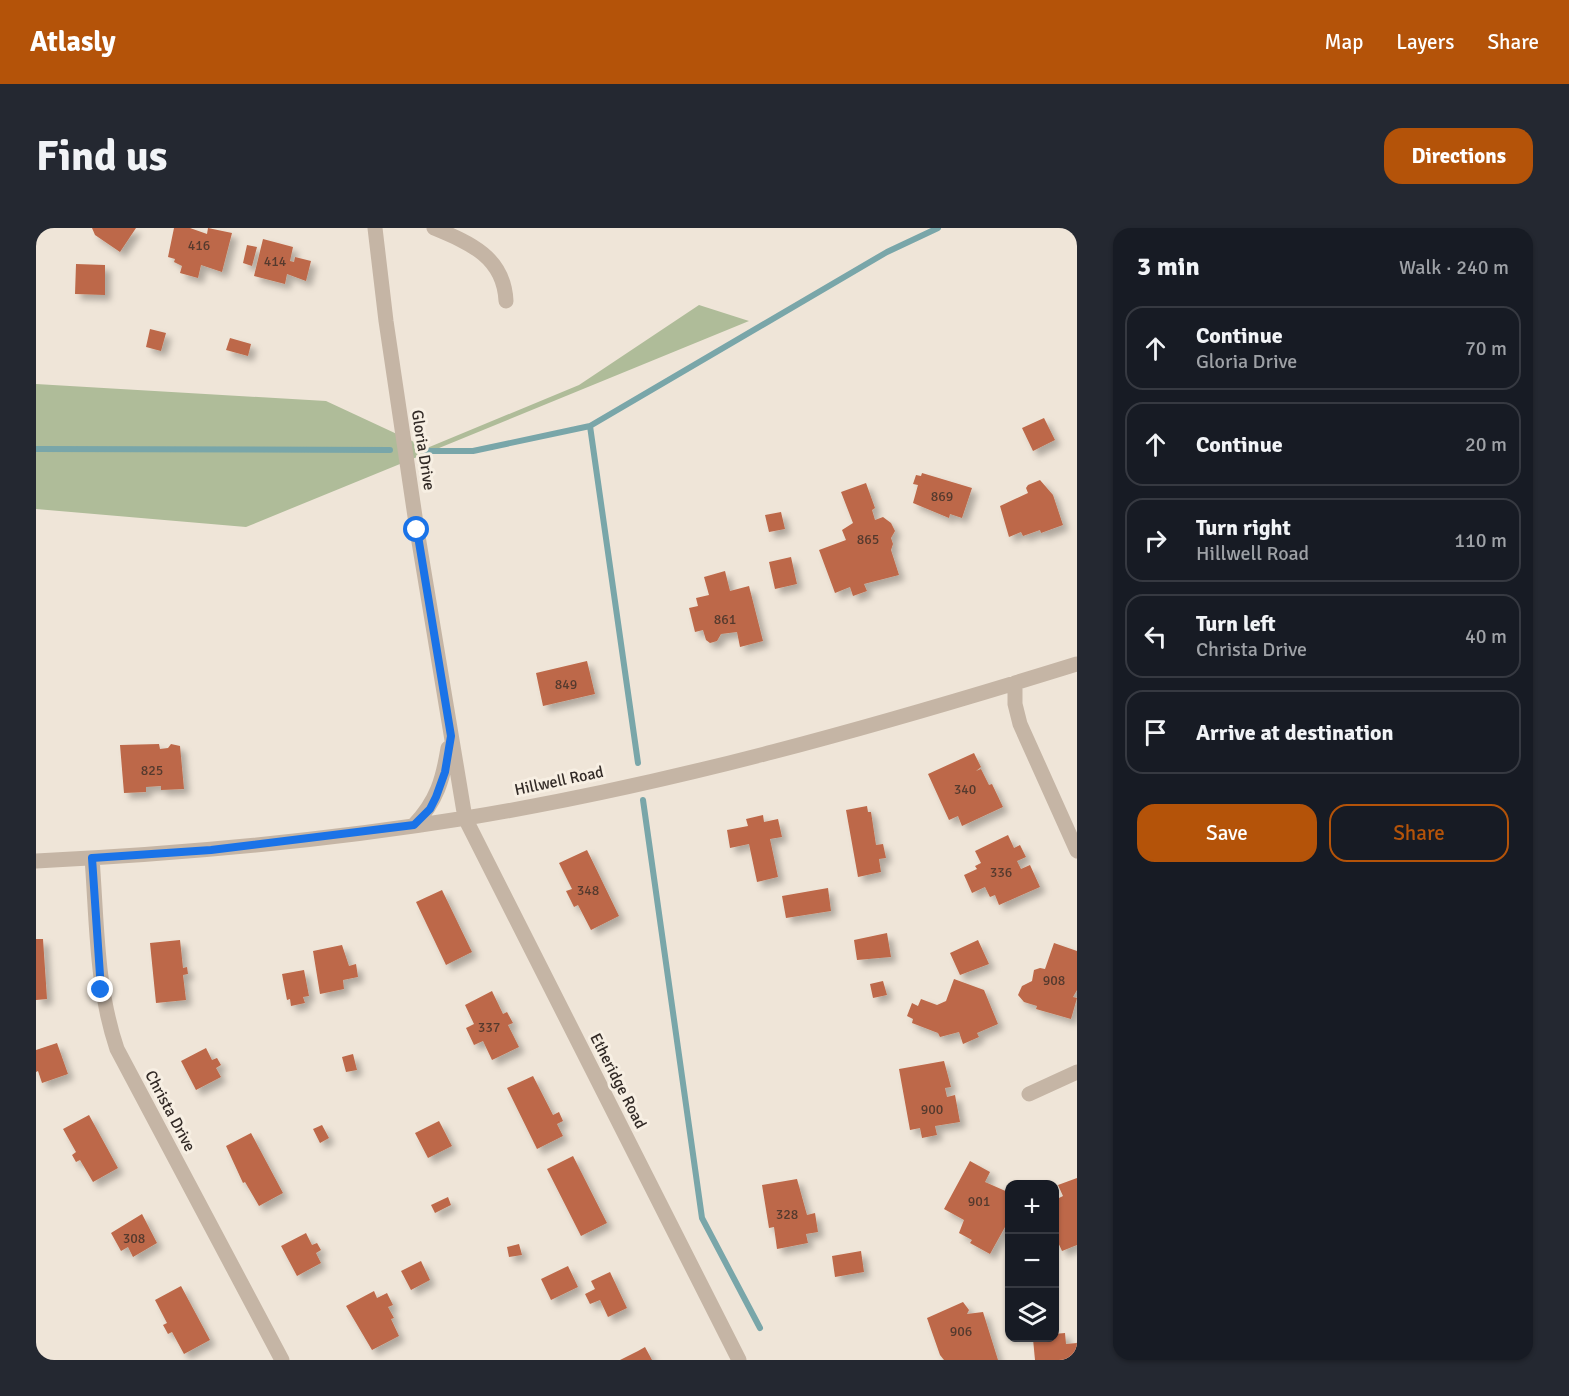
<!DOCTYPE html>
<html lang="en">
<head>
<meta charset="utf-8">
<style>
	:root { --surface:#171b24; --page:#242831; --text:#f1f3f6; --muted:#9ea1a6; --line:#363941; --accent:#b45309 }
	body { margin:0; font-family:Signika,sans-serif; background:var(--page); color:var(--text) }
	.controls { position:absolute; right:18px; bottom:18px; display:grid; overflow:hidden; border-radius:12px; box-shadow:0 2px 4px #0004 }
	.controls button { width:54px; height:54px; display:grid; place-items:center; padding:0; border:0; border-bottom:2px solid var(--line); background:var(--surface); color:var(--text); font:30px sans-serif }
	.stop { position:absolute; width:18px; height:18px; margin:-14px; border:4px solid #1a73e8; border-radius:50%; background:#fff }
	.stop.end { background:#1a73e8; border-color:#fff; box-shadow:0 2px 6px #0008 }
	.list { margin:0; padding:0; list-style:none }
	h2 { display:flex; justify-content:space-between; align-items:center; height:78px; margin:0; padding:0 24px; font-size:26px }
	h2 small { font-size:20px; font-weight:400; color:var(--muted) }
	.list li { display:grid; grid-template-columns:39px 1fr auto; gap:18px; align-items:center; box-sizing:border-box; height:84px; margin:0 12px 12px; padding:0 12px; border:2px solid var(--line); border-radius:18px }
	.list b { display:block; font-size:22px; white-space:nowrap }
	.list p { margin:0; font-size:20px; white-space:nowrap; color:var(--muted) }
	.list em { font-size:20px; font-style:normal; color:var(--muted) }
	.actions { display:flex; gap:12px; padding:18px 24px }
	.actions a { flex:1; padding:14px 0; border:2px solid var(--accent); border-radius:18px; text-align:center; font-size:21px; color:var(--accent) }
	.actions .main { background:var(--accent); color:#fff }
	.icon { flex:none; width:33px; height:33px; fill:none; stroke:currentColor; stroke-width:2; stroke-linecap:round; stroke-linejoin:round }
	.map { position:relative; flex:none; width:1041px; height:1132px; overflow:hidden; border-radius:18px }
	header { display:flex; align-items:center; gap:36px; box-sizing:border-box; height:84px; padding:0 30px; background:var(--accent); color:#fff }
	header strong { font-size:28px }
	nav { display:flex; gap:33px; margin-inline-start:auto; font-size:21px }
	.intro { display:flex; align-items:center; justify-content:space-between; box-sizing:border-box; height:144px; padding:0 36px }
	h1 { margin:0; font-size:42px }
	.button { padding:15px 27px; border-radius:18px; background:var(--accent); color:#fff; font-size:21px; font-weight:700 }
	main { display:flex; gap:36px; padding:0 36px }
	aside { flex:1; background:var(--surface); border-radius:18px; box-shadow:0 2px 4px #0004 }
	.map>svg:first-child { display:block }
	.green { fill:#afbc99 }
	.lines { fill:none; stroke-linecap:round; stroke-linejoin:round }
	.stream { stroke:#79a6a9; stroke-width:6 }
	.building { fill:#bd6848; filter:url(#shadow) }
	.minor { stroke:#c5b5a5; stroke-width:15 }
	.route { stroke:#1a73e8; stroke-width:8 }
	.labels { text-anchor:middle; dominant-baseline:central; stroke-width:6; stroke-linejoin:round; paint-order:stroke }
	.number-label { font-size:14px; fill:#553a2e }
	.street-label { font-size:16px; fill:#322a26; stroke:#f7efe3 }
</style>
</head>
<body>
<header>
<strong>Atlasly</strong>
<nav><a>Map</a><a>Layers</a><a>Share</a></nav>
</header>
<div class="intro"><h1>Find us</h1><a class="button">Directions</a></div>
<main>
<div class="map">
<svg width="1041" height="1132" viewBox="0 0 1041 1132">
	<defs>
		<filter id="shadow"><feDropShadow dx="5.5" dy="5.5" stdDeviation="3" flood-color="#0004"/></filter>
	</defs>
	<rect width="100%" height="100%" fill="#efe5d8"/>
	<path class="green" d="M663,77L713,93L210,299L0,281V156L290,173L391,220L543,157Z"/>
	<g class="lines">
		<path class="stream" d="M554,198L602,535
			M0,221L354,222
			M389,223H437L554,198L851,24L902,0
			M607,572L666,990L724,1100"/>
	</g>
	<path class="building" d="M56,0H100L84,24L59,7Z
		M138,0H154L171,6L172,0L196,5L186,44L165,37L162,50L144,45L146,38L138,34L139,31L132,29Z
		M227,11L257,19L254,33L258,34L259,29L275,33L270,53L251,46L249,56L218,48Z
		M211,17L221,19L216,38L207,35Z
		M40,36L69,37V67L39,66Z
		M114,101L130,105L125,123L110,119Z
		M194,110L215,116L212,128L190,122Z
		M1008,190L1019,212L997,223L986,200Z
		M886,245L936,260L926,290L914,286L913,290L877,275L882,257L877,256L880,247L885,248Z
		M1004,252L1017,267L1027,297L1005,305L1004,302L987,308L985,304L973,309L964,278L992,265L990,260L992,257Z
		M830,255L839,280L836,282L839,292L847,289L855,295L859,303L855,310L857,316L855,322L863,347L828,356L831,363L817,368L814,359L799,365L783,322L810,312L806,302L817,295L805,264Z
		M745,284L749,301L733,304L729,287Z
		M755,329L761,356L739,361L733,334Z
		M689,343L694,363L713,358L727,413L704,419L701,404L685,406L681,413L674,415L670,412L667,402L659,404L653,380L662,378L660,370L673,367L668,349Z
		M551,433L559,466L507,478L500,445Z
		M123,516L124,521L132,520L135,516L144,518L148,561L125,562V558L110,559V564L88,565L84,517Z
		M938,525L945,539L940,543L945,541L953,557L956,556L967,579L926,598L922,588L913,592L892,546Z
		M831,578L832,584H835L840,617L847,616L850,630L843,631L845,644L822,649L810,582Z
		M727,587L728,594L742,591L746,609L734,611L742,649L721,654L713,616L694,620L691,602L712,598L710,591Z
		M972,607L978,620L984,617L990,629L981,633L985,641L994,637L1004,659L963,677L959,667L954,669L949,659L936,665L928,647L941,641L939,638L945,635L939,623Z
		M551,622L583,688L555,702L542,677L538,679L530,663L536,661L523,635Z
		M792,660L795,683L750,690L746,668Z
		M406,662L436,724L410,737L380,674Z
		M851,705L855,729L821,732L818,712Z
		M0,711H7L11,771L0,772Z
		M144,712L147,740L151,739L152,746L147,747L150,772L120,775L114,715Z
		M942,712L953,736L924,747L914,725Z
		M1018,715L1041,723V762L1037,769L1041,770L1035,791L1000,781L1001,778L988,774L982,767L986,758L996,753L998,742L1004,740L1009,741Z
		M306,717L313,738L320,736L322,749L307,752L308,761L284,766L277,723Z
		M268,742L273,768L267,769L269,775L255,778L254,771L251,772L246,746Z
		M918,751L948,762L962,796L941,805L943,809L927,816L923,804L904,809L902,805L876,795L877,791L871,788L876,775L882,778L885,771L901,777L910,773Z
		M847,753L851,767L837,770L834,756Z
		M456,763L467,786L471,784L477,795L472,797L483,819L456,832L447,813L438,817L430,800L438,796L429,777Z
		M21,815L32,846L6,855L2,843L0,844V822Z
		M170,820L176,832L181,830L185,837L180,840L185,849L160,862L145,833Z
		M317,826L321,842L310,844L306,829Z
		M908,833L915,859L909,860L911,869L919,867L924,894L899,898L901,907L886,910L884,900L874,902L863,841Z
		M497,848L517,887L523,884L527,893L521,896L527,908L501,921L471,860Z
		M53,887L82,940L57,954L44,932L40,934L36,927L40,924L27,901Z
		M403,893L416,918L392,930L379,905Z
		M286,897L293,910L284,915L277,901Z
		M215,905L247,965L223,978L209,954L207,955L190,918Z
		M537,928L571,995L545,1008L511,941Z
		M934,933L954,944L949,954L974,965V990L954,1026L934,1015L936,1012L923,1005L928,992L908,981Z
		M1041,950V1017L1026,1023L1021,1012L1018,1013V965L1021,971L1027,968L1022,957Z
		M761,951L771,987L779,985L782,1004L770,1006L772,1015L741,1021L738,999L733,1000L726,957Z
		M412,969L415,977L399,985L395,977Z
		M106,986L121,1015L97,1029L92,1019L85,1023L75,1005Z
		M270,1005L276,1017L281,1015L285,1022L280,1025L285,1035L261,1048L245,1018Z
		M483,1016L486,1027L473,1029L471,1019Z
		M825,1023L828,1044L799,1049L796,1028Z
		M385,1033L394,1052L375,1062L365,1043Z
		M532,1038L542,1059L515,1072L505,1051Z
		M574,1044L591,1080L572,1089L564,1072L554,1076L549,1066L559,1061L555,1053Z
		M145,1058L174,1112L148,1126L136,1104L132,1106L127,1097L131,1095L119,1072Z
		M338,1063L341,1070L351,1065L357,1077L352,1079L358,1090L355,1091L363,1108L336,1122L310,1078Z
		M927,1074L933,1082L931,1086L947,1084L962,1132H908L904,1127L891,1090Z
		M1029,1105L1030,1116L1041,1115V1132H999L997,1111L1018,1110V1106Z
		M609,1119L616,1132H584L602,1123Z"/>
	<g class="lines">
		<path class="minor" d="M339,0L350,93L381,302L429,590L703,1132
			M398,0C434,15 468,29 470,73
			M979,455V476L984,496L1041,623
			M378,597C401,573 407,551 412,520
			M56,630C61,695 60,759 81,821L246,1132
			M0,633C144,626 288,613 430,590C637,556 841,498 1041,436
			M993,866L1041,844"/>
	</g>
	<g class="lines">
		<path class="route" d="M65,762L56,630L175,622L378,597L394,581L400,569L409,544L415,508L381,302"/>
	</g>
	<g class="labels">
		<g class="number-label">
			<text x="163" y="17">416</text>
			<text x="239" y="33">414</text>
			<text x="906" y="268">869</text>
			<text x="832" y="311">865</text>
			<text x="689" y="391">861</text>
			<text x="530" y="456">849</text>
			<text x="116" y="542">825</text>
			<text x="929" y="561">340</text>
			<text x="965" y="644">336</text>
			<text x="552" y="662">348</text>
			<text x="1018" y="752">908</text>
			<text x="453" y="799">337</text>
			<text x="896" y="881">900</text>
			<text x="943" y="973">901</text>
			<text x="751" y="986">328</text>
			<text x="98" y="1010">308</text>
			<text x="925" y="1103">906</text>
		</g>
		<g class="street-label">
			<text transform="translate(387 222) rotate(81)">Gloria Drive</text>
			<text transform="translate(523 553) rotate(-12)">Hillwell Road</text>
			<text transform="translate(582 853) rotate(63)">Etheridge Road</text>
			<text transform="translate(134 883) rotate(62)">Christa Drive</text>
		</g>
	</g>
</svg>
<div class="controls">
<button>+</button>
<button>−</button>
<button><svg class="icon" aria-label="layers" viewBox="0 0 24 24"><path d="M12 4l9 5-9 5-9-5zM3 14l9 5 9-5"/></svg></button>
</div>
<div class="stop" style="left:381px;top:302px"></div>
<div class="stop end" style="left:65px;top:762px"></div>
</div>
<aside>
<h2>3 min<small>Walk · 240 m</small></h2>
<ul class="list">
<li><svg class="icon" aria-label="ahead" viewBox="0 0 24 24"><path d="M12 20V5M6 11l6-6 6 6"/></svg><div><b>Continue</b><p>Gloria Drive</p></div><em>70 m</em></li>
<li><svg class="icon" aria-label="ahead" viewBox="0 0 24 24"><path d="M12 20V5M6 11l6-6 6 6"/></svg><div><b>Continue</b></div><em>20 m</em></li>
<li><svg class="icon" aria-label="right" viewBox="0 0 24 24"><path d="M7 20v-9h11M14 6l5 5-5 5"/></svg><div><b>Turn right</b><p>Hillwell Road</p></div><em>110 m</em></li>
<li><svg class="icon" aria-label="left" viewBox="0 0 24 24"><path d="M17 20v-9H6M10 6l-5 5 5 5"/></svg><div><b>Turn left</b><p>Christa Drive</p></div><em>40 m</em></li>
<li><svg class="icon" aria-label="arrive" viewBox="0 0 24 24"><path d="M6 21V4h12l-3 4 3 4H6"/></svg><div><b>Arrive at destination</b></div></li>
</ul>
<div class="actions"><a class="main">Save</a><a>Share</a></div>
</aside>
</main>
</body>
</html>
